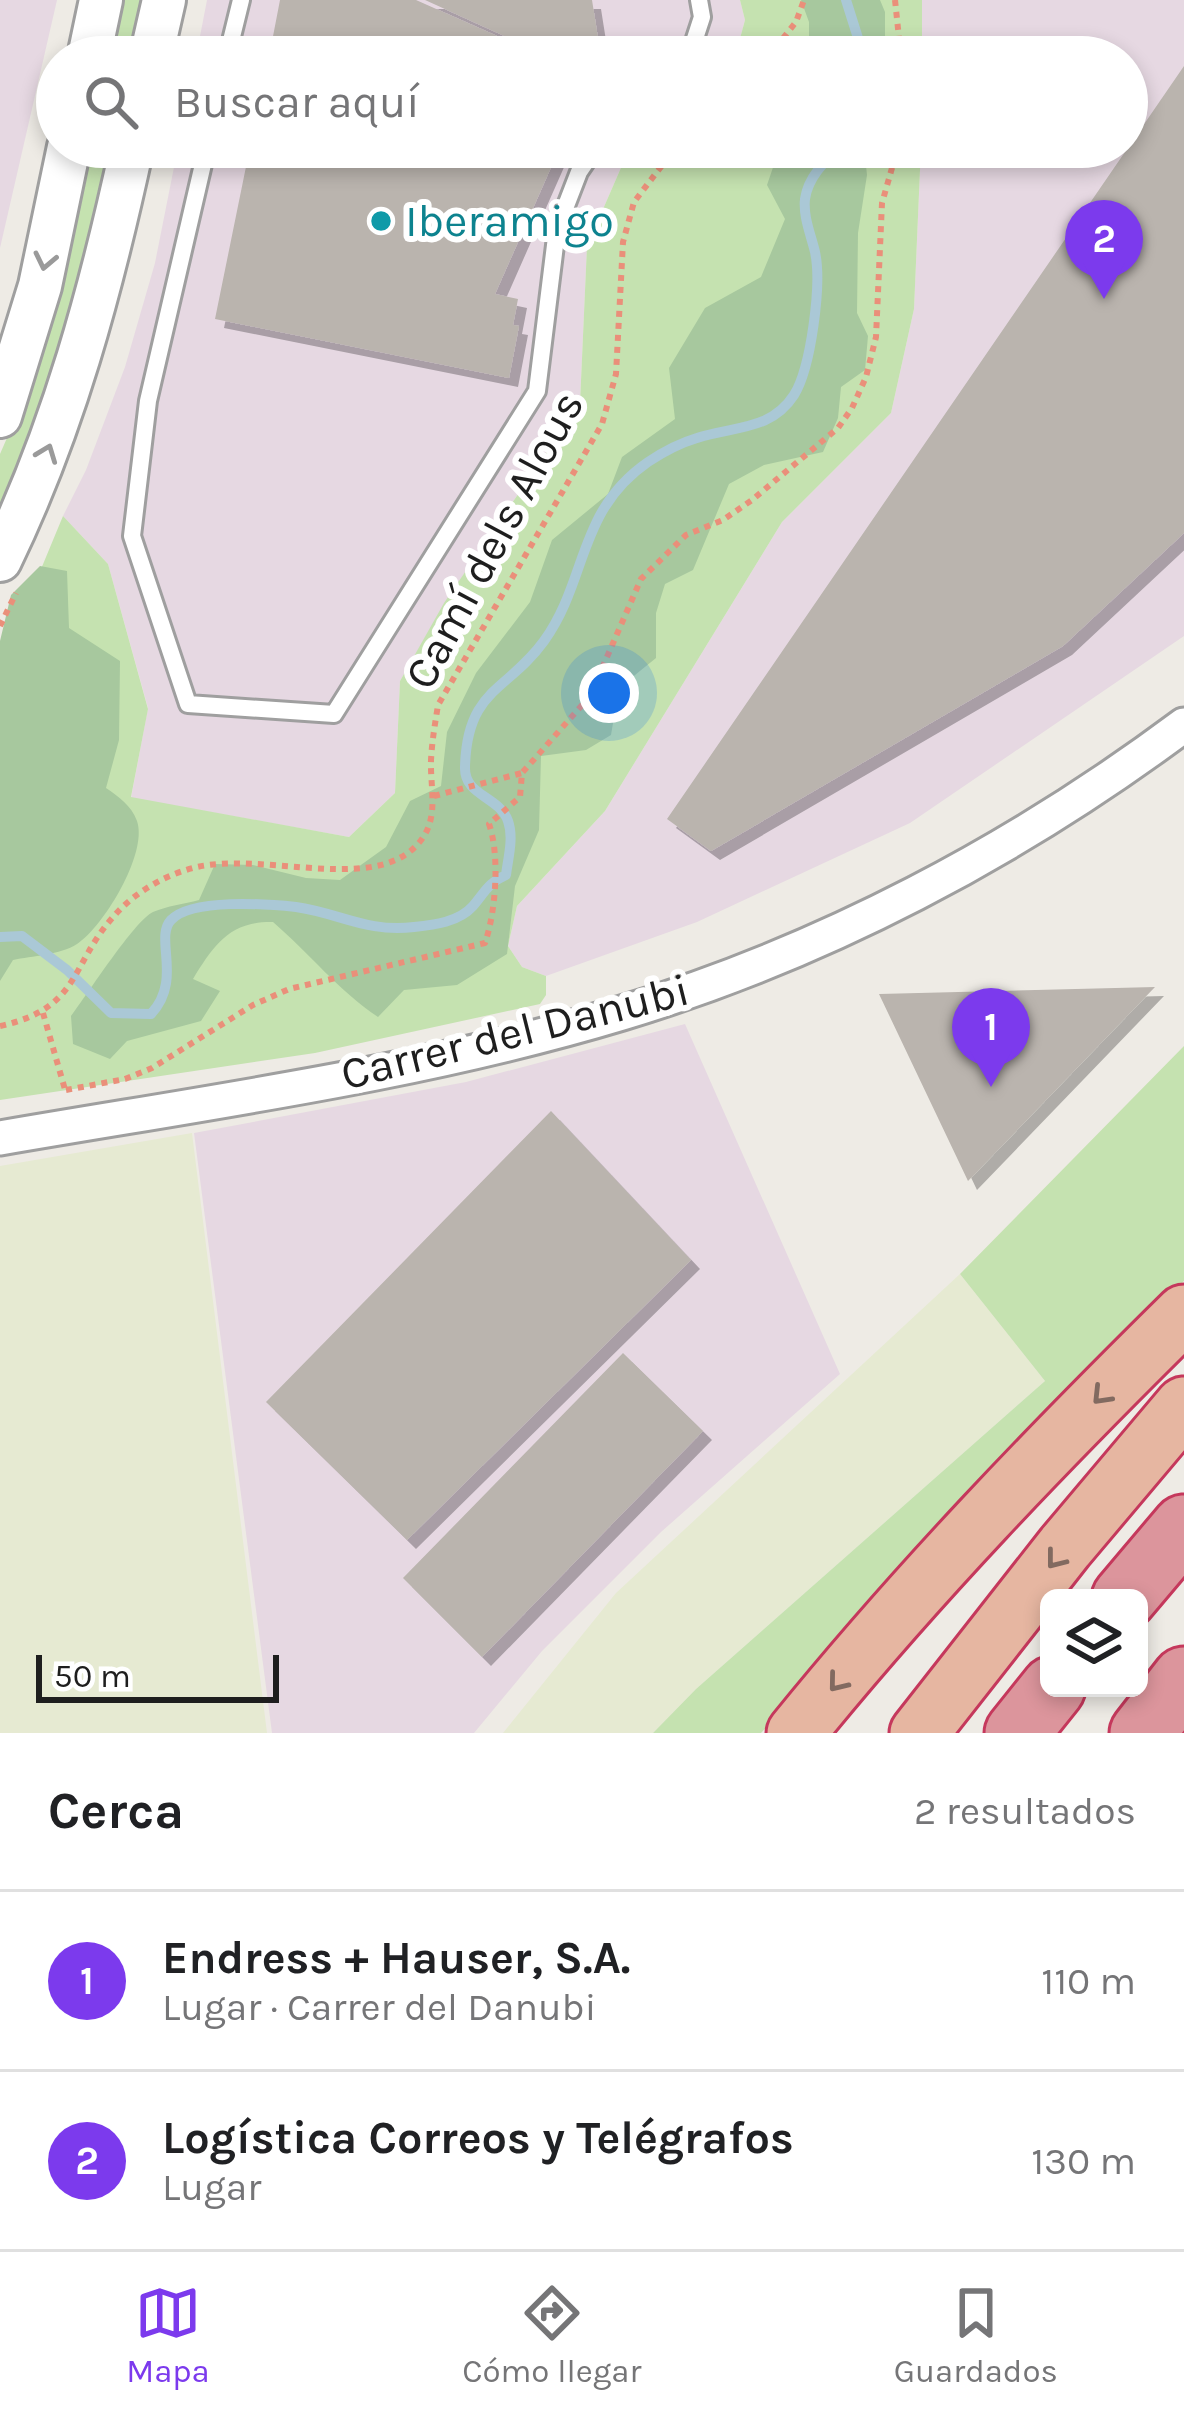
<!DOCTYPE html>
<html lang="es">
<head>
<meta charset="utf-8">
<style>
	:root { --surface:#fff; --page:#f2f2f2; --text:#202124; --muted:#757577; --line:#e0e0e0; --accent:#7c3aed }
	body { margin:0; font-family:Karla,sans-serif; background:var(--page); color:var(--text) }
	.controls { position:absolute; right:36px; bottom:36px; display:grid; overflow:hidden; border-radius:18px; box-shadow:0 6px 18px #0003 }
	.controls button { width:108px; height:108px; display:grid; place-items:center; padding:0; border:0; border-bottom:3px solid var(--line); background:var(--surface); color:var(--text); font:60px sans-serif }
	.scale { position:absolute; left:36px; bottom:30px; width:243px; box-sizing:border-box; padding-left:12px; border:6px solid #1e1e1e; border-top:0; font-size:33px; line-height:42px; white-space:nowrap; color:#1e1e1e; -webkit-text-stroke:9px #fff; paint-order:stroke }
	.you { position:absolute; left:609px; top:693px; width:42px; height:42px; margin:-30px; border:9px solid #fff; border-radius:50%; background:#1a73e8; box-shadow:0 0 0 18px #1a73e833 }
	.badge { display:grid; place-items:center; width:78px; height:78px; border-radius:50%; background:var(--accent); color:#fff; font-size:39px; font-weight:700 }
	.pin { position:absolute; translate:-50% -99px; filter:drop-shadow(0 3px 6px #0008) }
	.pin::after { content:''; position:absolute; top:63px; width:42px; height:36px; background:inherit; clip-path:polygon(0 0,100% 0,50% 100%) }
	.list { margin:0; padding:0; list-style:none }
	h2 { display:flex; justify-content:space-between; align-items:center; height:156px; margin:0; padding:0 48px; font-size:51px }
	h2 small { font-size:39px; font-weight:400; color:var(--muted) }
	.list li { display:grid; grid-template-columns:78px 1fr auto; gap:36px; align-items:center; box-sizing:border-box; height:180px; padding:0 48px; border-top:3px solid var(--line) }
	.list b { display:block; font-size:45px; white-space:nowrap }
	.list p { margin:0; font-size:39px; white-space:nowrap; color:var(--muted) }
	.list em { font-size:39px; font-style:normal; color:var(--muted) }
	.icon { flex:none; width:66px; height:66px; fill:none; stroke:currentColor; stroke-width:2; stroke-linecap:round; stroke-linejoin:round }
	.map { position:relative; flex:none; width:1184px; height:1733px; overflow:hidden }
	.search { position:absolute; background:var(--surface); box-shadow:0 6px 18px #0003; left:36px; right:36px; top:36px; height:132px; display:flex; align-items:center; gap:30px; box-sizing:border-box; padding:0 42px; border-radius:66px; color:var(--muted); font-size:45px }
	.sheet { height:516px; background:var(--surface) }
	nav { display:flex; justify-content:space-around; align-items:center; box-sizing:border-box; height:168px; border-top:3px solid var(--line); background:var(--surface); font-size:33px; color:var(--muted) }
	nav a { display:grid; justify-items:center; gap:6px }
	nav .on { color:var(--accent) }
	.map>svg:first-child { display:block }
	.industrial { fill:#e6d8e2 }
	.farmland { fill:#e6ead2 }
	.grass { fill:#c5e2b0 }
	.forest { fill:#a7c89e }
	.lines { fill:none; stroke-linecap:round; stroke-linejoin:round }
	.stream { stroke:#aac8d6; stroke-width:10 }
	.building { fill:#bab4ae; filter:url(#shadow) }
	.service-casing { stroke:#9f9f9f; stroke-width:22 }
	.minor-casing { stroke:#9f9f9f; stroke-width:39 }
	.tertiary-casing { stroke:#9f9f9f; stroke-width:48 }
	.trunk-casing { stroke:#c5385c; stroke-width:63 }
	.motorway-casing { stroke:#c5385c; stroke-width:69 }
	.path { stroke:#ea8f7a; stroke-width:6; stroke-dasharray:6 6; stroke-linecap:butt }
	.service { stroke:#fff; stroke-width:16 }
	.minor { stroke:#fff; stroke-width:33 }
	.tertiary { stroke:#fff; stroke-width:42 }
	.trunk { stroke:#e6b6a1; stroke-width:57 }
	.motorway { stroke:#dc959c; stroke-width:63 }
	.oneway { stroke:#9a9a9a }
	.oneway2 { stroke:#826a60 }
	.culture-dot { fill:#0f9aa8; stroke:#fff; stroke-width:4.5 }
	.labels { text-anchor:middle; dominant-baseline:central; stroke-width:12; stroke-linejoin:round; paint-order:stroke }
	.culture-label { font-size:45px; fill:#0d838f; stroke:#fff; text-anchor:start }
	.street-label { font-size:45px; fill:#1e1e1e; stroke:#fff }
</style>
</head>
<body>
<div class="map">
<svg width="1184" height="1733" viewBox="0 0 1184 1733">
	<defs>
		<filter id="shadow"><feDropShadow dx="9" dy="9" stdDeviation="0" flood-color="#0004"/></filter>
	</defs>
	<rect width="100%" height="100%" fill="#eeebe5"/>
	<path class="industrial" d="M0,0H57L0,248Z
		M207,0H740L745,20L735,57H196Z
		M922,0H1184V636L910,823L697,922L546,976L522,967L508,946L517,906L605,811L782,522L891,413L914,309L921,147H1127V57H922Z
		M178,147H630L587,246L580,403L449,596L400,681L395,793L349,837L131,798L148,708L108,564L63,516L86,470L125,367L155,263Z
		M685,1024L840,1374L661,1532L542,1651L474,1733H272L194,1133L466,1082Z"/>
	<path class="farmland" d="M192,1133L267,1733H0V1166Z
		M960,1274L1045,1381L696,1689L653,1733H503L616,1593Z"/>
	<path class="grass" d="M119,0H145L133,57H108Z
		M740,0H922V57H735L745,20Z
		M90,147H113L53,390L0,521V454L34,376Z
		M630,147H921L914,309L891,413L782,522L605,811L517,906L508,946L522,967L546,976V995L540,1004L315,1053L0,1100V668L63,516L108,564L148,709L131,797L349,837L395,793L400,681L444,603L580,403L587,246Z
		M1184,1046V1281L1060,1399L761,1733H653L696,1689L1045,1381L960,1274Z"/>
	<path class="forest" d="M801,0H880L885,12V57H809V22Z
		M780,147H864L867,175L858,233L857,313L868,336L865,370L841,387L838,418L823,452L764,465L729,484L693,570L665,584L656,613V658L619,688L611,735L586,750L541,756L539,830L515,886L507,954L457,985L404,990L378,1017C339,991 309,953 273,922C230,921 214,945 193,979L220,991L201,1021L127,1041L110,1059L73,1044L71,1016C87,995 135,920 153,912C167,906 184,904 199,900L215,864L253,865L306,878L340,880L386,847L410,801L441,786L447,732L476,673L530,602L552,540L608,494L622,457L675,419L669,368L705,308L761,277L785,219L767,185Z
		M40,566L67,571L69,628L120,661L119,740L106,788C119,797 131,805 137,821C148,853 104,926 77,944C60,955 32,956 13,960L0,981V641L11,595Z"/>
	<g class="lines">
		<path class="stream" d="M846,0L864,57
			M0,937L22,936L67,970L111,1013L151,1014C183,980 154,938 171,920C192,898 267,904 296,907C339,913 368,933 414,927C434,925 459,922 473,906C485,892 488,883 506,875C508,858 514,838 508,821C499,796 464,796 465,767C467,688 508,691 544,641C588,580 577,511 648,462C663,452 680,443 697,438C733,426 771,431 794,395C811,368 822,284 815,252C811,235 803,217 805,199C808,177 825,161 840,147"/>
	</g>
	<path class="building" d="M280,0H416L544,57H269Z
		M425,0H592L601,57H551Z
		M1184,66V533L1063,646L711,851L667,819Z
		M250,147H560L495,294L518,299L513,325L519,326L509,378L215,319Z
		M1155,987L968,1181L879,994Z
		M551,1111L691,1260L407,1540L266,1402Z
		M623,1353L703,1431L482,1657L403,1578Z"/>
	<g class="lines">
		<defs>
			<path id="service" d="M227,57L241,0
				M689,57L702,17L699,0
				M207,147L148,401L132,536L188,704L334,714L537,391L557,229L579,172L596,147"/>
			<path id="minor" d="M0,1138C208,1102 420,1074 622,1013C824,952 1015,851 1184,725"/>
			<path id="tertiary" d="M89,57L101,0
				M151,57L164,0
				M0,416L40,286L69,147
				M0,560C64,428 101,290 132,147"/>
			<path id="trunk" d="M796,1733C916,1585 1049,1447 1184,1314
				M919,1733L1065,1547L1184,1406"/>
			<path id="motorway" d="M1124,1598L1184,1527
				M1017,1733L1053,1688
				M1142,1733L1184,1679"/>
		</defs>
		<use href="#service" class="service-casing"/>
		<use href="#minor" class="minor-casing"/>
		<use href="#tertiary" class="tertiary-casing"/>
		<use href="#trunk" class="trunk-casing"/>
		<use href="#motorway" class="motorway-casing"/>
		<path class="path" d="M895,0L901,57
			M768,57L796,22L804,0
			M0,626L16,593
			M434,796L522,773
			M43,1013L66,1093
			M0,1026C81,1008 69,966 114,916C131,896 158,879 183,871C251,846 366,895 415,847C441,822 430,791 431,760C432,741 435,724 438,705L602,424L616,374L623,242L634,202L676,147
			M66,1090L125,1079L152,1068L253,1005L289,989L485,943C496,911 500,855 489,824L520,797L522,773L590,696L641,579L686,535L723,520L752,500L838,428L852,408L866,377L876,337L882,203L898,147"/>
		<use href="#service" class="service"/>
		<use href="#minor" class="minor"/>
		<use href="#tertiary" class="tertiary"/>
		<use href="#trunk" class="trunk"/>
		<use href="#motorway" class="motorway"/>
	</g>
	<defs><path id="oneway-chevron" d="M-2-3.5L2.5 0L-2 3.5" fill="none" stroke-width="1.6" stroke-linecap="round" stroke-linejoin="round" transform="scale(3)"/></defs>
	<g class="oneway">
		<use href="#oneway-chevron" transform="translate(45 261) rotate(102)"/>
		<use href="#oneway-chevron" transform="translate(47 453) rotate(-69)"/>
	</g>
	<g class="oneway2">
		<use href="#oneway-chevron" transform="translate(1101 1396) rotate(134)"/>
		<use href="#oneway-chevron" transform="translate(1055 1560) rotate(128)"/>
		<use href="#oneway-chevron" transform="translate(837 1683) rotate(129)"/>
	</g>
	<circle class="culture-dot" cx="381" cy="221" r="12"/>
	<g class="labels">
		<g class="culture-label">
			<text x="405" y="221">Iberamigo</text>
		</g>
		<g class="street-label">
			<text transform="translate(494 540) rotate(-62)">Camí dels Alous</text>
			<text transform="translate(515 1032) rotate(-14)">Carrer del Danubi</text>
		</g>
	</g>
</svg>
<div class="controls">
<button><svg class="icon" aria-label="layers" viewBox="0 0 24 24"><path d="M12 4l9 5-9 5-9-5zM3 14l9 5 9-5"/></svg></button>
</div>
<div class="scale">50 m</div>
<div class="you"></div>
<div class="pin badge" style="left:991px;top:1087px">1</div>
<div class="pin badge" style="left:1104px;top:299px">2</div>
<div class="search"><svg class="icon" aria-label="search" viewBox="0 0 24 24"><circle cx="10" cy="10" r="6"/><path d="M15 15l6 6"/></svg>Buscar aquí</div>
</div>
<section class="sheet">
<h2>Cerca<small>2 resultados</small></h2>
<ul class="list">
<li><span class="badge">1</span><div><b>Endress + Hauser, S.A.</b><p>Lugar · Carrer del Danubi</p></div><em>110 m</em></li>
<li><span class="badge">2</span><div><b>Logística Correos y Telégrafos</b><p>Lugar</p></div><em>130 m</em></li>
</ul>
</section>
<nav>
<a class="on"><svg class="icon" aria-label="map" viewBox="0 0 24 24"><path d="M3 6l6-2 6 2 6-2v14l-6 2-6-2-6 2zM9 4v14M15 6v14"/></svg>Mapa</a>
<a><svg class="icon" aria-label="directions" viewBox="0 0 24 24"><path d="M12 3l9 9-9 9-9-9zM9 14v-3h6M13 9l2 2-2 2"/></svg>Cómo llegar</a>
<a><svg class="icon" aria-label="saved" viewBox="0 0 24 24"><path d="M7 4h10v16l-5-4-5 4z"/></svg>Guardados</a>
</nav>
</body>
</html>
